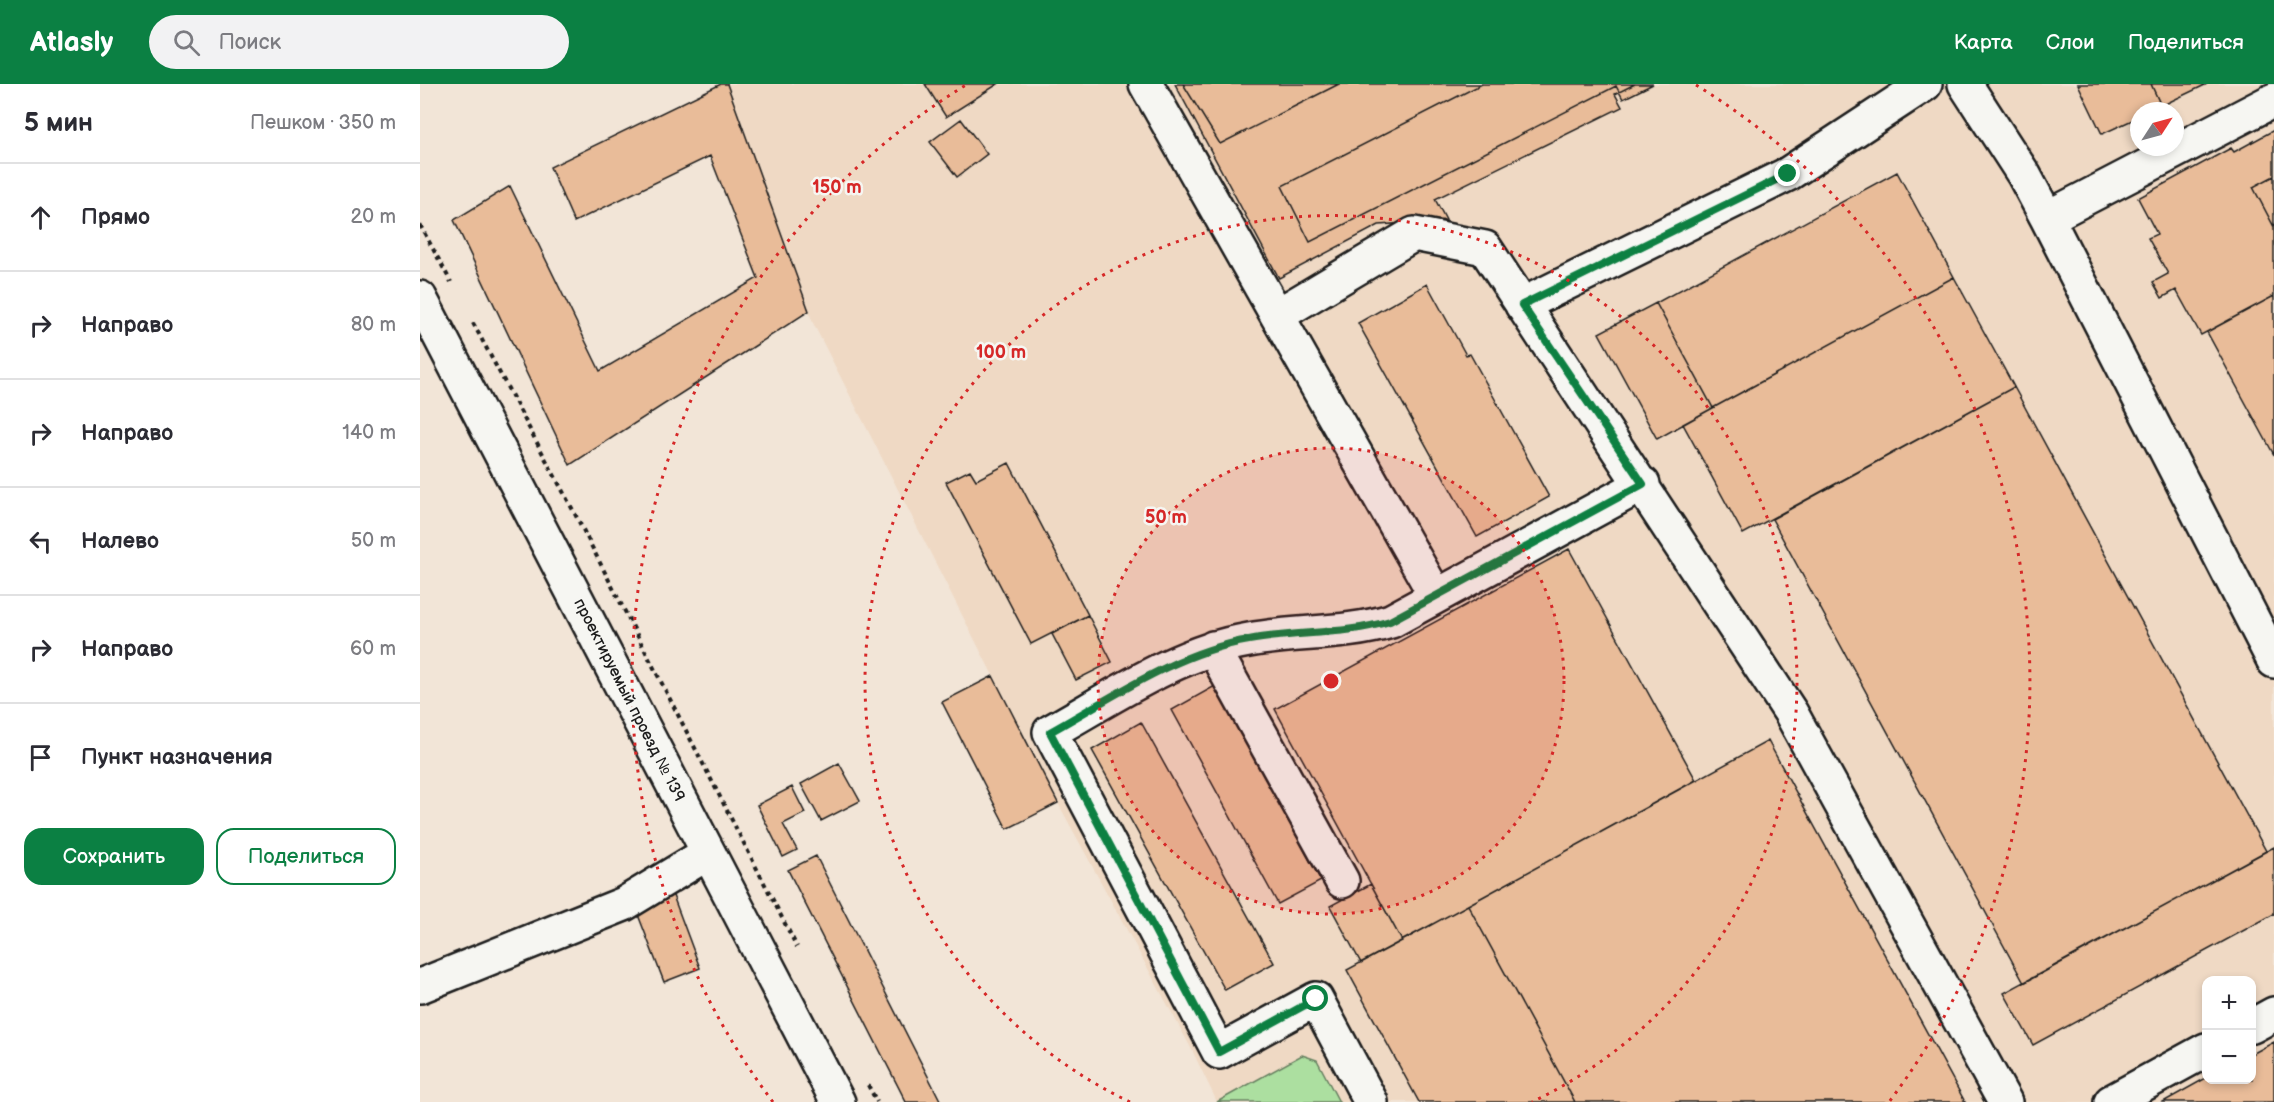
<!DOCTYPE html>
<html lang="ru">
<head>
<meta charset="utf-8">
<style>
	:root { --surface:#fff; --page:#f2f2f3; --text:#2b2b33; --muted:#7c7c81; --line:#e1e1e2; --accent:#0b8043 }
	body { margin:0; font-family:"Balsamiq Sans",sans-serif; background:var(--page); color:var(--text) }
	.controls { position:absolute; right:18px; bottom:18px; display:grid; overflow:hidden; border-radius:12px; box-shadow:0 3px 9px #0003 }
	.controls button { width:54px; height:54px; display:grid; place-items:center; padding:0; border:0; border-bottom:2px solid var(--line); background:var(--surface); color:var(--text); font:30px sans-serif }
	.compass { position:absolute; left:1710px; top:18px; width:54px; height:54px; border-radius:50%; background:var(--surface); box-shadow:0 3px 9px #0003; rotate:54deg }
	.stop { position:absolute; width:18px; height:18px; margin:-14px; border:4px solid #0b8043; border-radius:50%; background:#fff }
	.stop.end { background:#0b8043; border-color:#fff; box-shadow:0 2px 6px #0008 }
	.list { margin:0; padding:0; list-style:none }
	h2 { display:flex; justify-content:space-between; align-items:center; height:78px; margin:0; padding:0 24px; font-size:26px }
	h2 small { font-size:20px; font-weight:400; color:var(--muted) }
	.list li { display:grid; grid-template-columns:39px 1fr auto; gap:18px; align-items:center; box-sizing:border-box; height:108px; padding:0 24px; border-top:2px solid var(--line) }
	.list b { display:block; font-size:22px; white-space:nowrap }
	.list em { font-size:20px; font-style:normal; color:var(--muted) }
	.actions { display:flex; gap:12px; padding:18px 24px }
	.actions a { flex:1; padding:14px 0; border:2px solid var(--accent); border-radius:18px; text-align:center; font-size:21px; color:var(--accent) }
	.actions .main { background:var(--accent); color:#fff }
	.icon { flex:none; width:33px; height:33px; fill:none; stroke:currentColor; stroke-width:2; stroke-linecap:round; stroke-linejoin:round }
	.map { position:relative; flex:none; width:1854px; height:1018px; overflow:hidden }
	header { display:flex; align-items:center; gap:36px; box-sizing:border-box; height:84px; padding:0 30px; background:var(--accent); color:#fff }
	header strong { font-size:28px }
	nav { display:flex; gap:33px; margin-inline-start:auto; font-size:21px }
	.search { width:420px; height:54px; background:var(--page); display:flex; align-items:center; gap:15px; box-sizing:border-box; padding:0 21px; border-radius:33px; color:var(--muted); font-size:22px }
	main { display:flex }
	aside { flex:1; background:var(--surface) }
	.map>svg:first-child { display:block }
	.built { fill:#efd9c4; fill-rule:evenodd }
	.green { fill:#acdfa0; stroke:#647e5e; stroke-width:1.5 }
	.building { fill:#e9bc99; stroke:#1c1c1c; stroke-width:1.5 }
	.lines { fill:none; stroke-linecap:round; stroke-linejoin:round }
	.minor-casing { stroke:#1c1c1c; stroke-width:38 }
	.path { stroke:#1c1c1c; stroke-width:4; stroke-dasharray:4.5 4.5; stroke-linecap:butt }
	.minor { stroke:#f6f6f2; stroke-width:33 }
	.route { stroke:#0b8043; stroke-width:8 }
	.ring { fill:none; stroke:#d62828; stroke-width:3; stroke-dasharray:3 6 }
	.labels { text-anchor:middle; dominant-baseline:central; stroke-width:5; stroke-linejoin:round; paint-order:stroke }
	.street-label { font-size:16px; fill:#1c1c1c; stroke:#f6f6f2 }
	.centre { fill:#d62828; stroke:#f6f6f2; stroke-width:3 }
	.ring-label { font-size:18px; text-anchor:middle; font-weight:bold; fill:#d62828; stroke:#f6f6f2; stroke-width:5; stroke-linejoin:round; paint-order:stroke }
</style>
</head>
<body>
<header>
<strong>Atlasly</strong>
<div class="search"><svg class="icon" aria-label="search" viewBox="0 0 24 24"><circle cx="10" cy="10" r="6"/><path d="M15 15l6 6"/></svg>Поиск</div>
<nav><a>Карта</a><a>Слои</a><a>Поделиться</a></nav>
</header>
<main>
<aside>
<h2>5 мин<small>Пешком · 350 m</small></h2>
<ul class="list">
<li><svg class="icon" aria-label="ahead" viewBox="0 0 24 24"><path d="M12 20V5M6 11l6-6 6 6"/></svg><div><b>Прямо</b></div><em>20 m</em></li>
<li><svg class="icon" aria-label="right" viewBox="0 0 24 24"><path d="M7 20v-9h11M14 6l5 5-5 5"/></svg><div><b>Направо</b></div><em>80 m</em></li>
<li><svg class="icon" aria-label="right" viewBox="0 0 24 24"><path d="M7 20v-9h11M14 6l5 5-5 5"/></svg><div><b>Направо</b></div><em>140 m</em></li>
<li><svg class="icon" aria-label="left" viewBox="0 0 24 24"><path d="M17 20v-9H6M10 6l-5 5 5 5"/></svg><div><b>Налево</b></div><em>50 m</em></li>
<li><svg class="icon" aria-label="right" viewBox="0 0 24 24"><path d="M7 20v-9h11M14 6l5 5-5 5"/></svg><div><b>Направо</b></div><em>60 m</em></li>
<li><svg class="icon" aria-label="arrive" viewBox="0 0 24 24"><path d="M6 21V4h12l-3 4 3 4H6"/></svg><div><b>Пункт назначения</b></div></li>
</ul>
<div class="actions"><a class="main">Сохранить</a><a>Поделиться</a></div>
</aside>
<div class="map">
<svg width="1854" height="1018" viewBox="0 0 1854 1018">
	<rect width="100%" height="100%" fill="#f2e5d7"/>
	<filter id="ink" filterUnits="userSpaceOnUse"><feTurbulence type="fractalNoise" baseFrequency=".0167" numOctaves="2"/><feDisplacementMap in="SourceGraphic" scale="12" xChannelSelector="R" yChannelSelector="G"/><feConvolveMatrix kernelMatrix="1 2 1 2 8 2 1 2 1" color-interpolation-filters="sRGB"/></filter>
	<g filter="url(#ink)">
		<path class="built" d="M307,0H1854V1018H797L771,964L638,719L393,239ZM1719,27H1755V63H1719ZM1786,896H1832V996H1786Z"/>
		<path class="green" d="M882,971L897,976L919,1018H797Z"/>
		<path class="building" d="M301,0H307L389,227L150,381L34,136L90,102L180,287L338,194L290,72L154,138L130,83Z
			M505,0H578L526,33Z
			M755,0H1215L1195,10L1202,23L1015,115L1026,136L959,141L859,194Z
			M763,0H919L800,60Z
			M1062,0H1233L1203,15L1196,2L890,158L862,102Z
			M1658,0H1731L1741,22L1731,27H1719V33L1682,50Z
			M1731,0H1787L1741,22Z
			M541,35L567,70L537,93L510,58Z
			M1854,46V92L1833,103L1854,143V212L1781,251L1756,206L1742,214L1733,198L1748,190L1728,154L1737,150L1718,114L1811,64L1814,68Z
			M1477,88L1534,193L1293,324L1236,219Z
			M1854,92V143L1833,103Z
			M1534,193L1594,303L1323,450L1263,340Z
			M1007,200L1046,271L1050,270L1129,413L1057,453L938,239Z
			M1854,212V371L1787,248Z
			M1236,219L1293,324L1237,355L1179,249Z
			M1594,303L1846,767L1604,899L1352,435Z
			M589,379L668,531L611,560L526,398L550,386L556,396Z
			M1149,465L1276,696L982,857L855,625Z
			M668,531L692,578L656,596L632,550Z
			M573,592L638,719L587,745L522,618Z
			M795,602L901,797L858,820L752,626Z
			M721,638L854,879L805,906L672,666Z
			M1348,657L1545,1018H1155L1048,821Z
			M419,679L440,717L401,737L381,700Z
			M372,703L385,729L363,740L377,766L363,773L337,721Z
			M1854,763V830L1613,961L1584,909Z
			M396,772L521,1018H486L368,786Z
			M951,800L982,857L941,879L910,822Z
			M252,809L280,884L244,898L215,823Z
			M1048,821L1155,1018H999L927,886Z
			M1854,958V1018H1743L1786,994L1832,996V970Z"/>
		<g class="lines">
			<defs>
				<path id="minor" d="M726,0L1016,512
					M1545,0L1604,91L1627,134L1854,577
					M1627,134L1854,16
					M0,214L418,1018
					M1102,221L1368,90L1505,0
					M858,231L994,150L1065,164L1371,629L1585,1018
					M793,564L922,797
					M0,902L204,820L288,769
					M1832,942L1854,930
					M951,1018L896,915L799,968L630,648C693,613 757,568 829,556C877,547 925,551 971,537L1223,400
					M1691,1018L1786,966"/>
			</defs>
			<use href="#minor" class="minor-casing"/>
			<path class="path" d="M0,141L31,198
				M53,239L154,428L377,863
				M448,1001L457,1018"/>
			<use href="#minor" class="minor"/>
		</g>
	</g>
	<g class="lines" filter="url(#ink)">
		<path class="route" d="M896,915L799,968L630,648C693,613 757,568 829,556C877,547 925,551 970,537L1223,400L1102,221L1368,90"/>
	</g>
	<circle cx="911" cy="597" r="233" fill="#d62828" fill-opacity=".12"/>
	<g class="ring">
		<circle cx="911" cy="597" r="233"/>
		<path d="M710 1018A466 466 0 1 1 1112 1018"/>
		<path d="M353 1018A699 699 0 0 1 546 1M1276 1A699 699 0 0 1 1469 1018"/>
	</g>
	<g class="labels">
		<g class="street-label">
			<text transform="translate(209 616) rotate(63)">проектируемый проезд № 139</text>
		</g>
	</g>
	<circle cx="911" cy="597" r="9" class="centre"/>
	<g class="ring-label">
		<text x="417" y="109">150 m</text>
		<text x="581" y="274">100 m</text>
		<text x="746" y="439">50 m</text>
	</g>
</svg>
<div class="controls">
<button>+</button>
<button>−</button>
</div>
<svg class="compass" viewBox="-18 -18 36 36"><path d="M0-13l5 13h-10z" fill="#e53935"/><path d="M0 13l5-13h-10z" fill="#7c7c81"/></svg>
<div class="stop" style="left:896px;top:915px"></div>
<div class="stop end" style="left:1368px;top:90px"></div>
</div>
</main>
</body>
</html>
